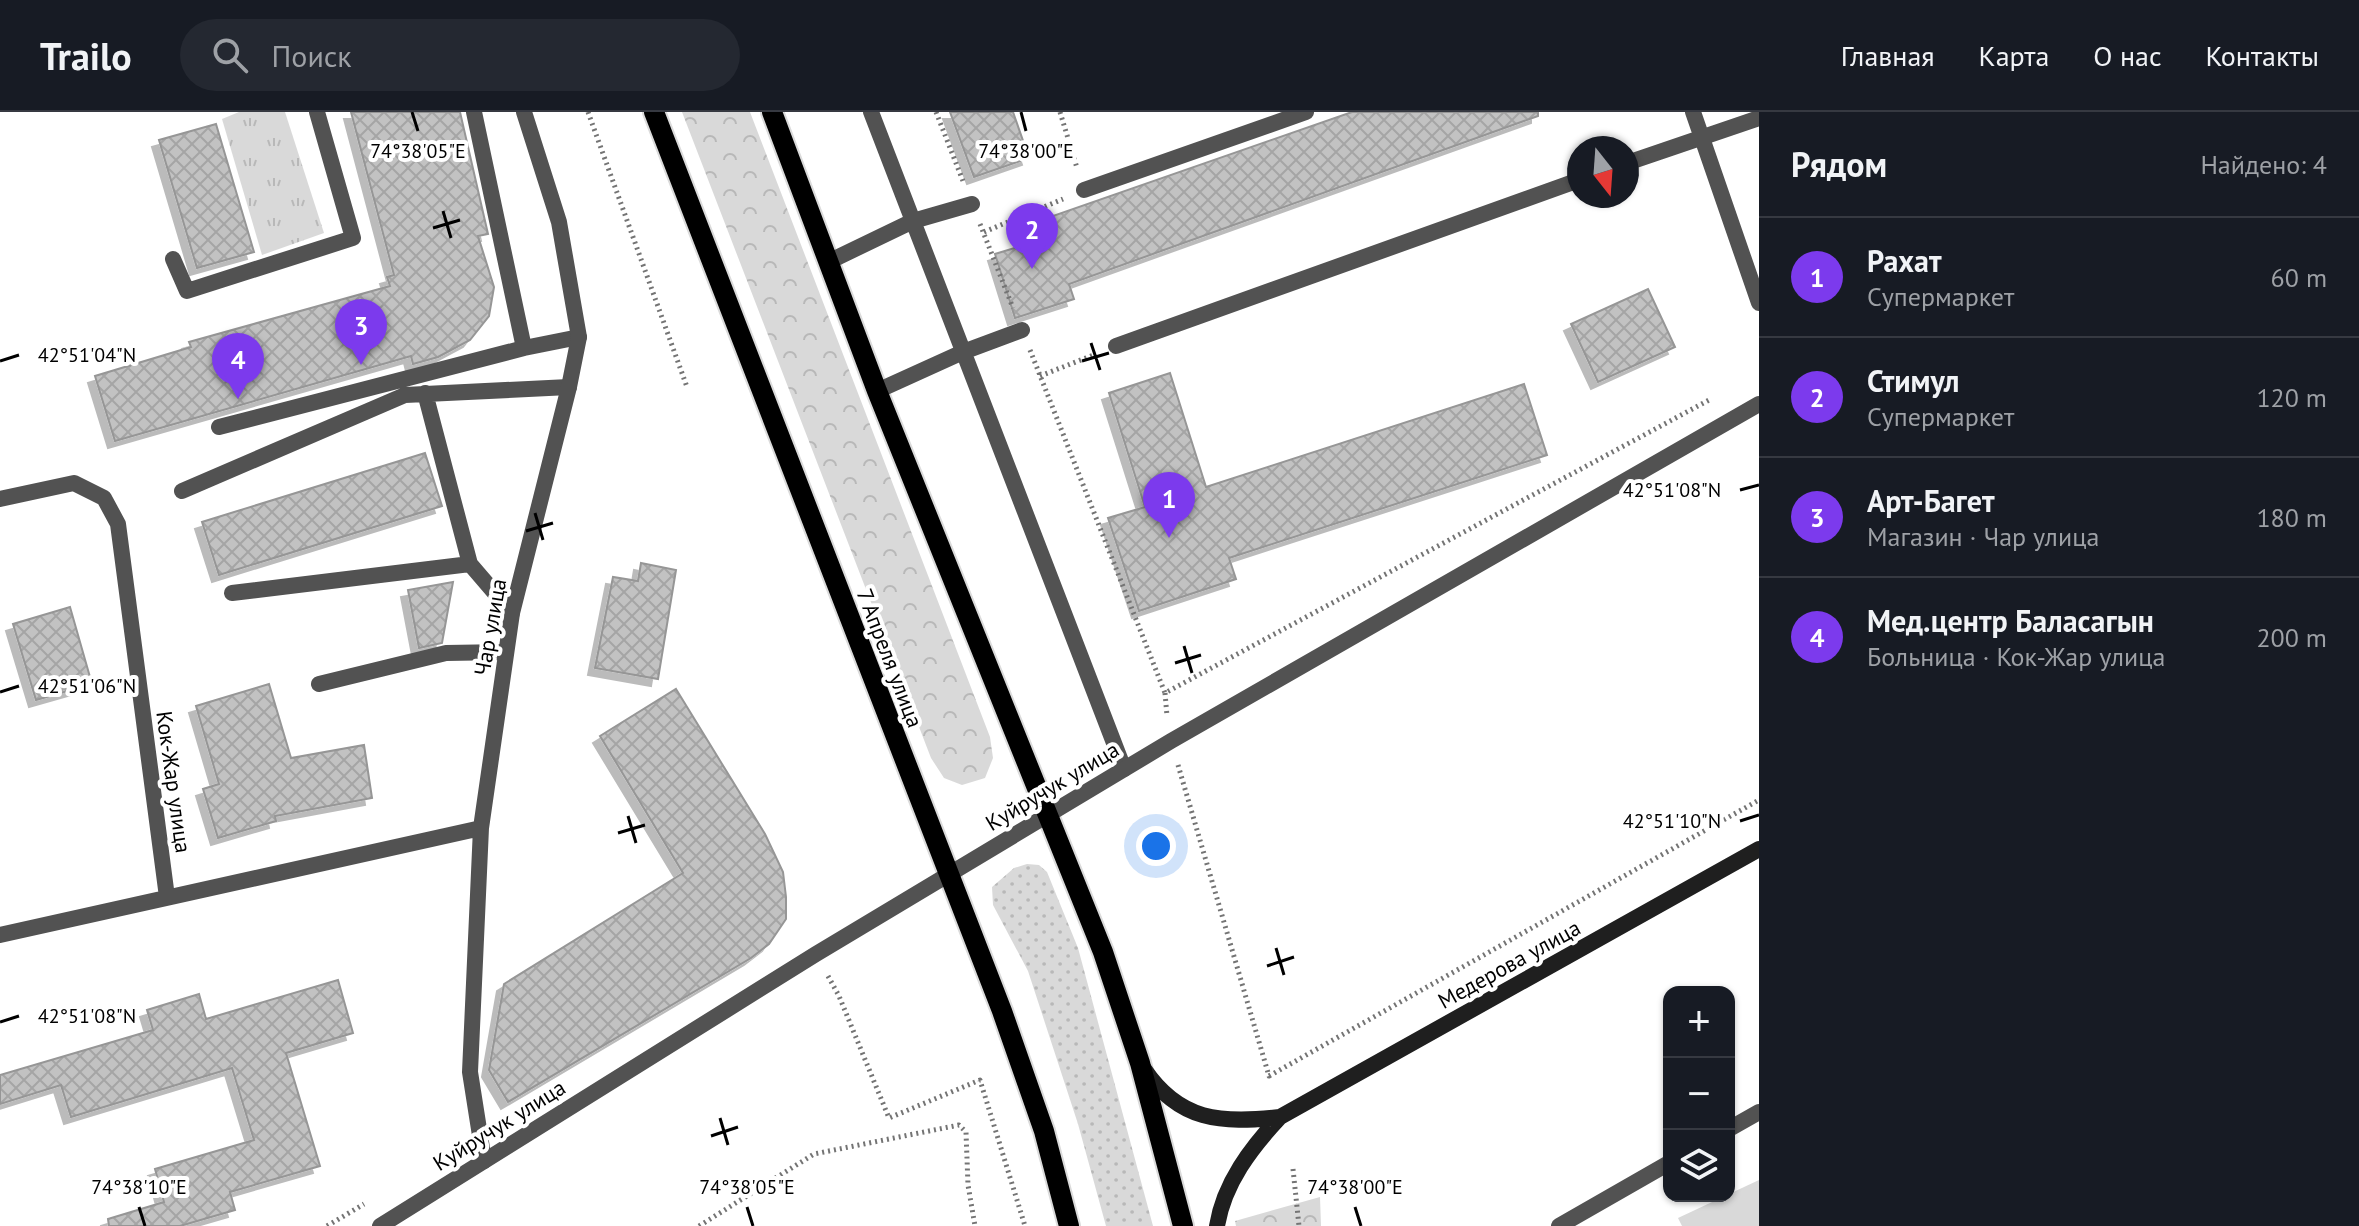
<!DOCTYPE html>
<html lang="ru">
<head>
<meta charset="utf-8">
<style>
	:root { --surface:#171b24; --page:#242831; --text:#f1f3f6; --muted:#9ea1a6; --line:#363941; --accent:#7c3aed }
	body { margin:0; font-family:"PT Sans",sans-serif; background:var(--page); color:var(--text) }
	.controls { position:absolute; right:24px; bottom:24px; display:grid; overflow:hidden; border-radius:16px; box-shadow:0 2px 6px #0004 }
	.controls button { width:72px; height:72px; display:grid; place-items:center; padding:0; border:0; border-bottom:2px solid var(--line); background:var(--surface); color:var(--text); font:40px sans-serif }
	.compass { position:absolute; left:1567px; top:24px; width:72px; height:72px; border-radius:50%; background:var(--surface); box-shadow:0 2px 6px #0004; rotate:163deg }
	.you { position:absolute; left:1156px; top:734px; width:28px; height:28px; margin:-20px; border:6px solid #fff; border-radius:50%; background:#1a73e8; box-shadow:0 0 0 12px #1a73e833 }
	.badge { display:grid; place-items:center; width:52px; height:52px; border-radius:50%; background:var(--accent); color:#fff; font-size:26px; font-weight:700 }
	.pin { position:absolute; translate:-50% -66px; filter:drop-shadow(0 2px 4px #0008) }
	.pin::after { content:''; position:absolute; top:42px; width:28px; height:24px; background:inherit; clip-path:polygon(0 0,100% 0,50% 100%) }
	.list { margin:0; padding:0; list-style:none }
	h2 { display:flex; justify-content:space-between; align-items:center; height:104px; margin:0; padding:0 32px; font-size:34px }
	h2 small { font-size:26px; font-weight:400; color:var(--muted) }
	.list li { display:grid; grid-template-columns:52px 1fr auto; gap:24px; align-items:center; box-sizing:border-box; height:120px; padding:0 32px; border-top:2px solid var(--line) }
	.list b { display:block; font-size:30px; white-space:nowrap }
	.list p { margin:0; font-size:26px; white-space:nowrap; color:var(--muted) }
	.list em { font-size:26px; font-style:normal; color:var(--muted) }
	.icon { flex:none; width:44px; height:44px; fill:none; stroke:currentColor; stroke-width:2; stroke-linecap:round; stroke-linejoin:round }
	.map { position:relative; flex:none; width:1759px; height:1114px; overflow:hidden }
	header { display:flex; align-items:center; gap:48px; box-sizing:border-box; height:112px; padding:0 40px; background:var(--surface); border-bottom:2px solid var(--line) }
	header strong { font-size:38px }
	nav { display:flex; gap:44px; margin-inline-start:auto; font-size:28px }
	.search { width:560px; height:72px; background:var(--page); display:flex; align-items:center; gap:20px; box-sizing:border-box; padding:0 28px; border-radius:44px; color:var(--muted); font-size:30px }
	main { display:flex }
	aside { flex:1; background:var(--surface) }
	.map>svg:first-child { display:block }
	.grass { fill:url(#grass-dots) }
	.forest { fill:url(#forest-crowns) }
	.park { fill:url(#park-tufts) }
	.garden { fill:#d9d9d9 }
	.building { fill:url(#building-cross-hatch); stroke:#969696; stroke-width:2; filter:url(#shadow) }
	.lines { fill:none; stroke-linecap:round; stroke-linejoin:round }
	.primary-casing { stroke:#dbdbdb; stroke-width:24 }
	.path { stroke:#747474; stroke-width:5; stroke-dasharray:2 4; stroke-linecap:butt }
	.service { stroke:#525252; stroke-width:16 }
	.minor { stroke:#525252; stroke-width:16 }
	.tertiary { stroke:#525252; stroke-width:16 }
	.secondary { stroke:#1f1f1f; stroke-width:16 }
	.primary { stroke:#000; stroke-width:20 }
	.ticks { fill:none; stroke:#000; stroke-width:3 }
	.labels { text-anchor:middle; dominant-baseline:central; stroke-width:8; stroke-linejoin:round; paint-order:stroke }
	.street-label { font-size:22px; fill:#000; stroke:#fff }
	.ticks-label { font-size:20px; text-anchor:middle; fill:#000; stroke:#fff; stroke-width:8; stroke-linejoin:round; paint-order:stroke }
</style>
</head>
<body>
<header>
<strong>Trailo</strong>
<div class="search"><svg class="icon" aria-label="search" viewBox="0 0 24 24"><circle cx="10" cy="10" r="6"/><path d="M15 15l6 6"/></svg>Поиск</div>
<nav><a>Главная</a><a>Карта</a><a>О нас</a><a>Контакты</a></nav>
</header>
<main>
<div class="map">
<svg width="1759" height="1114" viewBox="0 0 1759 1114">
	<defs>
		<pattern id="grass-dots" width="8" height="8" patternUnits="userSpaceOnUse" patternTransform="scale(2)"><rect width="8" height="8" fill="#d9d9d9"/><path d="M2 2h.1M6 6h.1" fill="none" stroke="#b8b8b8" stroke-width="1.8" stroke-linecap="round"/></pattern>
		<pattern id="forest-crowns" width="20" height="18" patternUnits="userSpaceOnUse" patternTransform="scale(2)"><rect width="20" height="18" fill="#d9d9d9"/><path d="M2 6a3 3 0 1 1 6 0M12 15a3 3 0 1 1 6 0" fill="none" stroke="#b8b8b8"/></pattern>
		<pattern id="park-tufts" width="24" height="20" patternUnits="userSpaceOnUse" patternTransform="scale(2)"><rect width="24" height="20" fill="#d9d9d9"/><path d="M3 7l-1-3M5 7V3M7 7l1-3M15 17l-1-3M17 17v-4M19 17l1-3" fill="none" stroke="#b8b8b8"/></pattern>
		<pattern id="building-cross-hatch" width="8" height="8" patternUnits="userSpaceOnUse" patternTransform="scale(2)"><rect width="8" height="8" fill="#c2c2c2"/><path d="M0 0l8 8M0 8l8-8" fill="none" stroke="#a5a5a5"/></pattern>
		<filter id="shadow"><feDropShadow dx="-7" dy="7" stdDeviation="0" flood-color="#0004"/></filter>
	</defs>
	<rect width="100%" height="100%" fill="#fff"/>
	<path class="grass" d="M1027,752L1039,753L1047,760L1078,836L1153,1114H1106L1078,1012L1028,859L993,793L992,775L1014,756Z"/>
	<path class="forest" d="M682,0H750L990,625L993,646L985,666L962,673L944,666L931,646Z
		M1320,1085L1321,1114H1236L1235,1109Z"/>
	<path class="park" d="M239,0H285L324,121L262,143L222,7Z"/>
	<path class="garden" d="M1759,1068V1114H1682L1678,1106Z"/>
	<path class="building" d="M351,0H460L488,122L478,124L494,175L489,204L470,228L438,245L413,252L411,244L115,329L95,264L191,235L189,230L390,174L387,165L394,163Z
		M950,0H1013L1029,46L974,65Z
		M1352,0H1538V4L1069,172L1074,187L1015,206L995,142L1054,124L1047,106Z
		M216,12L254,140L197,156L159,28Z
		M1648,177L1675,235L1598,270L1571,212Z
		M1170,261L1206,375L1524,272L1547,343L1229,446L1236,467L1139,499L1108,406L1145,395L1109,281Z
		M425,341L442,394L219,463L202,410Z
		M641,451L676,458L658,567L595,556L613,465L638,469Z
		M453,470L442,531L419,536L408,478Z
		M70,495L92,572L36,588L13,512Z
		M269,572L291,646L364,633L372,686L275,704L276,709L218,726L203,677L219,672L196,594Z
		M676,577L765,722L783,760L786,785V807L769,832L751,846L508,990L489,958L504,872L683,761L600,624Z
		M338,868L353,921L286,941L320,1054L230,1080L235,1098L180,1114H109L108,1107L164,1090L155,1057L254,1028L232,956L71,1005L61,973L0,992V963L153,918L147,898L199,882L206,907Z"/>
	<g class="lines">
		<defs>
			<path id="primary" d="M654,0L1002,899L1044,1019L1069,1114
				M772,0L877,279L1103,840L1140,951L1183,1114"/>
		</defs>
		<use href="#primary" class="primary-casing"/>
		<path class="path" d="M588,0L687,275
			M936,0L963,69
			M1060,0L1077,56
			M980,112L1013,196
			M984,120L1063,87
			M1030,238L1165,581L1709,288
			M1040,264L1096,242
			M1165,581L1167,604
			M1178,653L1269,964L1759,688
			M828,864L839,884L889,1006L980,968L1025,1114
			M1293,1057L1299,1114
			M327,1114L364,1092
			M699,1114L814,1042L959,1013L966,1020L968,1073L975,1114"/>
		<path class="service" d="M474,0L524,236
			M871,0L1124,657
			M1693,0L1759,191
			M1627,51L1759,6
			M1084,78L1306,0
			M173,147L187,179L353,126L317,0
			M828,150L913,109L972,92
			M1116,234L1579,68
			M877,279L963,240L1022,218
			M425,281L470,452L512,501
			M219,315L524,236L579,225
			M182,379L405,283L569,275
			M232,481L470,452
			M319,572L446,541L506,540
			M1729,1017L1759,1000
			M1559,1114L1669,1051"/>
		<path class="minor" d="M0,387L74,371L104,386L118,412L167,785
			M0,823L481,716
			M484,1049L470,960L481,716L512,501L569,275L579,225L559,110L524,0"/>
		<path class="tertiary" d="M380,1114L816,842L1171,629L1759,292"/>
		<path class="secondary" d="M1144,957C1179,1009 1221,1012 1280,1005
			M1217,1114C1224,1071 1251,1036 1280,1005L1759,737"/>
		<use href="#primary" class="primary"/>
	</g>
	<path class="ticks" d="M412,0L418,19M1021,0L1026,19M443,99L451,126M433,116L460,108M1091,231L1100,258M0,249L19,243M1082,249L1109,241M1740,378L1759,373M535,401L543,428M526,419L553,411M1184,534L1192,561M1175,551L1201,543M0,580L19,574M628,704L636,731M1740,709L1759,703M618,721L645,713M1276,836L1284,863M1267,854L1294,845M0,910L19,904M720,1006L728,1033M711,1024L738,1015M139,1095L145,1114M747,1095L753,1114M1355,1095L1361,1114"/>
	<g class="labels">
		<g class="street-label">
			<text transform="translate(490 515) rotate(-80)">Чар улица</text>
			<text transform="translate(890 546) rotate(69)">7 Апреля улица</text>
			<text transform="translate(174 670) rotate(82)">Кок-Жар улица</text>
			<text transform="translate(1052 674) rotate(-31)">Куйручук улица</text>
			<text transform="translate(1509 852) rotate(-29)">Медерова улица</text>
			<text transform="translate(499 1013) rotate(-32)">Куйручук улица</text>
		</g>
	</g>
	<g class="ticks-label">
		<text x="418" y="46">74°38'05"E</text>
		<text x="1026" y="46">74°38'00"E</text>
		<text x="87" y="250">42°51'04"N</text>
		<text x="1672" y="385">42°51'08"N</text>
		<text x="87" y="581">42°51'06"N</text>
		<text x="1672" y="716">42°51'10"N</text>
		<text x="87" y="911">42°51'08"N</text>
		<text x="139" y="1082">74°38'10"E</text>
		<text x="747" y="1082">74°38'05"E</text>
		<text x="1355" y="1082">74°38'00"E</text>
	</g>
</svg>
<div class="controls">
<button>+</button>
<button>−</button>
<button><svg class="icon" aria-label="layers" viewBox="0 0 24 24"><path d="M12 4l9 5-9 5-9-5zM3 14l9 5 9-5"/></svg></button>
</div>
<svg class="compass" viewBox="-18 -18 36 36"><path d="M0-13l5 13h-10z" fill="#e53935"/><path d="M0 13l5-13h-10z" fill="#9ea1a6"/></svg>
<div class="you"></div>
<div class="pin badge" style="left:1169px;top:426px">1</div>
<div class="pin badge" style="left:1032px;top:157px">2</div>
<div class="pin badge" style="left:361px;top:253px">3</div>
<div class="pin badge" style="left:238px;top:287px">4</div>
</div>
<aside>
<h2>Рядом<small>Найдено: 4</small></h2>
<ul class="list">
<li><span class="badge">1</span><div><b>Рахат</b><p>Супермаркет</p></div><em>60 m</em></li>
<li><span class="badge">2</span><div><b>Стимул</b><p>Супермаркет</p></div><em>120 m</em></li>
<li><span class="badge">3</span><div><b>Арт-Багет</b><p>Магазин · Чар улица</p></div><em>180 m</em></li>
<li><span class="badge">4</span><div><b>Мед.центр Баласагын</b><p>Больница · Кок-Жар улица</p></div><em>200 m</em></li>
</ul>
</aside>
</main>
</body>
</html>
